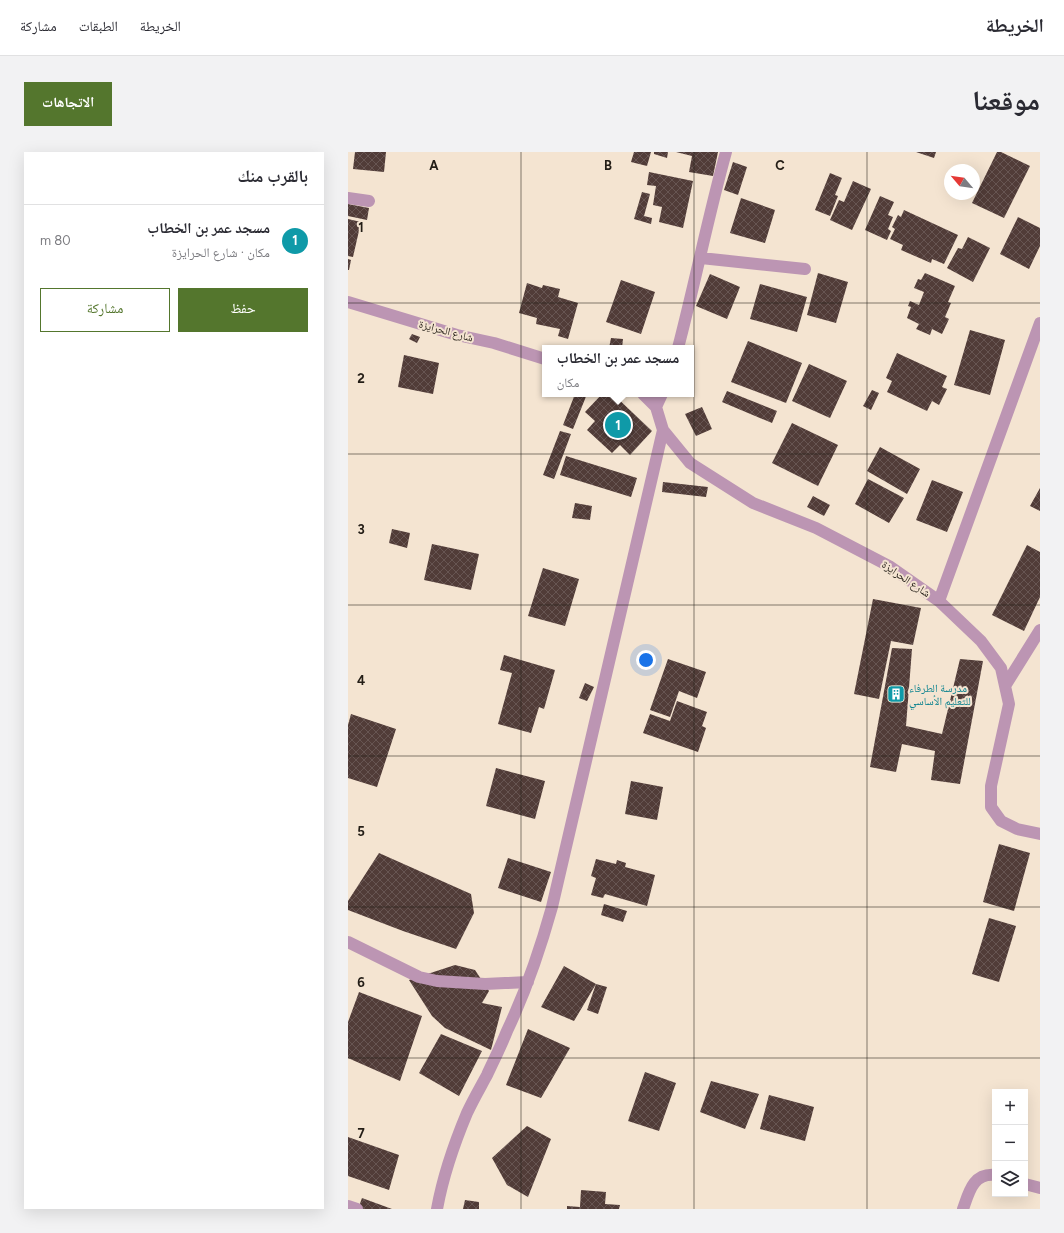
<!DOCTYPE html>
<html lang="ar">
<head>
<meta charset="utf-8">
<style>
	:root { --surface:#fff; --page:#f2f2f3; --text:#2b2b33; --muted:#7c7c81; --line:#e1e1e2; --accent:#54762d }
	body { margin:0; font-family:Figtree,"Noto Naskh Arabic",sans-serif; background:var(--page); color:var(--text); direction:rtl }
	.controls { position:absolute; right:12px; bottom:12px; display:grid; overflow:hidden; border-radius:0px; box-shadow:0 4px 16px #0002 }
	.controls button { width:36px; height:36px; display:grid; place-items:center; padding:0; border:0; border-bottom:1px solid var(--line); background:var(--surface); color:var(--text); font:20px sans-serif }
	.compass { position:absolute; left:596px; top:12px; width:36px; height:36px; border-radius:50%; background:var(--surface); box-shadow:0 4px 16px #0002; rotate:299deg }
	.you { position:absolute; left:298px; top:508px; width:14px; height:14px; margin:-10px; border:3px solid #fff; border-radius:50%; background:#1a73e8; box-shadow:0 0 0 6px #1a73e833 }
	.badge { display:grid; place-items:center; width:26px; height:26px; border-radius:50%; background:var(--accent); color:#fff; font-size:13px; font-weight:700 }
	.pin { position:absolute; translate:-50% -50%; border:2px solid #fff; box-shadow:0 1px 4px #0006 }
	.popup { position:absolute; left:194px; top:193px; width:152px; height:52px; box-sizing:border-box; display:grid; place-content:center; border-radius:0px; background:var(--surface); filter:drop-shadow(0 1px 3px #0005); font-size:13px; white-space:nowrap; color:var(--muted) }
	.popup b { font-size:15px; color:var(--text) }
	.popup::after { content:''; position:absolute; left:50%; top:100%; margin-left:-8px; border:8px solid transparent; border-top-color:var(--surface) }
	.list { margin:0; padding:0; list-style:none }
	h2 { display:flex; justify-content:space-between; align-items:center; height:52px; margin:0; padding:0 16px; font-size:17px }
	h2 small { font-size:13px; font-weight:400; color:var(--muted) }
	.list li { display:grid; grid-template-columns:26px 1fr auto; gap:12px; align-items:center; box-sizing:border-box; height:72px; padding:0 16px; border-top:1px solid var(--line) }
	.list b { display:block; font-size:15px; white-space:nowrap }
	.list p { margin:0; font-size:13px; white-space:nowrap; color:var(--muted) }
	.list em { font-size:13px; font-style:normal; color:var(--muted) }
	.actions { display:flex; gap:8px; padding:12px 16px }
	.actions a { flex:1; padding:9px 0; border:1px solid var(--accent); border-radius:0px; text-align:center; font-size:14px; color:var(--accent) }
	.actions .main { background:var(--accent); color:#fff }
	.icon { flex:none; width:22px; height:22px; fill:none; stroke:currentColor; stroke-width:2; stroke-linecap:round; stroke-linejoin:round }
	.map { position:relative; flex:none; width:692px; height:1057px; overflow:hidden; direction:ltr; border-radius:0px }
	header { display:flex; align-items:center; gap:24px; box-sizing:border-box; height:56px; padding:0 20px; background:var(--surface); border-bottom:1px solid var(--line) }
	header strong { font-size:19px }
	nav { display:flex; gap:22px; margin-inline-start:auto; font-size:14px }
	.intro { display:flex; align-items:center; justify-content:space-between; box-sizing:border-box; height:96px; padding:0 24px }
	h1 { margin:0; font-size:28px }
	.button { padding:10px 18px; border-radius:0px; background:var(--accent); color:#fff; font-size:14px; font-weight:700 }
	main { display:flex; gap:24px; padding:0 24px }
	aside { flex:1; background:var(--surface); border-radius:0px; box-shadow:0 4px 16px #0002 }
	.map>svg:first-child { display:block }
	.building { fill:url(#building-cross-hatch) }
	.lines { fill:none; stroke-linecap:round; stroke-linejoin:round }
	.minor { stroke:#bc95b3; stroke-width:12 }
	.grid { fill:none; stroke:#231d16; stroke-width:1; stroke-opacity:0.55 }
	.labels { text-anchor:middle; dominant-baseline:central; stroke-width:4; stroke-linejoin:round; paint-order:stroke }
	.street-label { font-size:11px; fill:#231d16; stroke:#f4e4d1 }
	.culture-label { font-size:11px; fill:#0d838f; stroke:#f4e4d1; text-anchor:start }
	.grid-label { font-size:13px; text-anchor:middle; font-weight:bold; fill:#231d16; stroke:#f4e4d1; stroke-width:4; stroke-linejoin:round; paint-order:stroke }
</style>
</head>
<body>
<header>
<strong>الخريطة</strong>
<nav><a>الخريطة</a><a>الطبقات</a><a>مشاركة</a></nav>
</header>
<div class="intro"><h1>موقعنا</h1><a class="button">الاتجاهات</a></div>
<main>
<div class="map">
<svg width="692" height="1057" viewBox="0 0 692 1057">
	<defs>
		<pattern id="building-cross-hatch" width="8" height="8" patternUnits="userSpaceOnUse"><rect width="8" height="8" fill="#513c38"/><path d="M0 0l8 8M0 8l8-8" fill="none" stroke="#675552"/></pattern>
	</defs>
	<rect width="100%" height="100%" fill="#f4e4d1"/>
	<path class="building" d="M7,0H38L36,20L5,17Z
		M286,0H303L299,14L283,10Z
		M306,0H320L319,6L306,2Z
		M328,0H370L365,24L341,20L344,4Z
		M568,0H588L586,6Z
		M649,0H653L682,14L656,66L624,51Z
		M385,10L399,15L390,43L376,38Z
		M301,20L345,29L335,76L311,70L314,55L305,53L308,34L299,33Z
		M482,21L494,26L487,43L490,44L482,64L467,58Z
		M505,29L523,37L504,78L482,68L491,48L496,50Z
		M294,40L302,42L296,64L304,66L303,72L286,67Z
		M532,44L546,50L540,63L545,65L540,77L543,79L539,88L517,78Z
		M393,46L427,58L417,91L382,81Z
		M0,52L21,56L19,68L0,64Z
		M556,58L610,83L596,112L584,107L583,111L553,98L555,93L542,87L547,77L544,75L550,63L553,65Z
		M670,65L692,76V94L681,117L652,102Z
		M0,67L13,70L5,105L0,104Z
		M620,85L642,96L625,130L599,116L610,96L614,97Z
		M0,107L3,108L1,118H0Z
		M470,121L500,130L488,171L459,163Z
		M577,121L607,134L600,150L603,151L597,165L601,167L594,182L584,177L582,183L568,177L571,172L559,166L563,155L560,154L562,149L571,153L576,140L566,136L570,127L573,128Z
		M362,122L392,135L379,167L348,154Z
		M273,128L307,140L293,182L258,170Z
		M179,131L194,136L195,133L212,137L210,145L230,151L220,187L210,184L212,177L188,172L189,166L171,161Z
		M412,132L459,145L449,180L402,167Z
		M622,178L657,188L642,243L606,233Z
		M64,182L72,185L69,191L61,187Z
		M263,186L275,187L274,196H261Z
		M400,189L454,211L438,251L383,230Z
		M549,201L599,224L594,235L599,237L591,253L584,249L579,259L539,240L544,229L538,226Z
		M56,203L91,211L85,242L50,235Z
		M461,212L499,229L482,266L444,249Z
		M524,238L531,241L523,258L515,254Z
		M379,239L429,259L424,271L374,250Z
		M227,242H239L225,277L215,273Z
		M254,242H265L304,279L282,303L272,293L264,301L239,278L247,269L237,260Z
		M354,255L364,277L348,284L337,262Z
		M444,271L490,293L470,334L424,311Z
		M212,279L223,282L206,327L195,323Z
		M532,295L572,317L559,342L519,319Z
		M218,304L289,326L283,345L212,323Z
		M520,327L556,346L541,371L507,352Z
		M584,328L615,340L599,380L568,368Z
		M315,330L360,335L358,345L314,340Z
		M692,336V359L682,354Z
		M465,344L482,353L476,364L459,355Z
		M227,351L244,354L242,368L224,366Z
		M44,377L62,381L59,396L41,391Z
		M84,392L131,402L123,438L76,428Z
		M679,393L692,400V445L676,479L644,463Z
		M195,416L231,427L217,474L180,464Z
		M525,447L573,456L565,493L543,489L531,547L506,542Z
		M544,496L564,497L558,574L594,582L612,507L635,509L612,632L583,628L587,599L554,592L548,620L522,615Z
		M156,503L207,518L196,557L191,555L183,581L150,572L164,521L152,518Z
		M320,507L358,520L349,546L331,539L322,565L302,558Z
		M237,531L246,535L239,549L231,546Z
		M329,549L359,560L354,574L358,576L350,600L295,581L302,562L322,569Z
		M3,562L48,577L29,635L0,626V573Z
		M148,616L197,629L187,667L138,654Z
		M283,629L315,635L309,668L277,662Z
		M651,692L682,701L666,759L635,750Z
		M31,701L123,742L126,761L108,797L55,779L0,758V749Z
		M160,706L203,720L193,750L150,736Z
		M248,707L268,712L269,708L278,711L277,715L307,723L299,754L257,742L255,746L243,743L248,726L243,724Z
		M256,752L279,759L275,770L253,763Z
		M641,766L668,774L651,830L624,822Z
		M107,813L127,818L141,839L134,851L154,855L143,898L97,876L84,864L61,828Z
		M216,814L248,832L259,835L250,862L239,858L248,832L226,869L193,855Z
		M11,840L74,864L52,929L0,906V870Z
		M180,877L222,896L193,946L158,933Z
		M93,882L134,899L111,944L71,921Z
		M297,920L328,931L311,979L280,969Z
		M363,929L411,942L397,977L352,960Z
		M421,943L466,955L457,989L412,977Z
		M179,974L203,987L180,1045L159,1033L144,1006Z
		M0,985L51,1003L41,1038L0,1024Z
		M233,1038L258,1040L257,1052L272,1053L271,1057H219V1054L232,1055Z
		M14,1046L44,1057H10Z
		M117,1048L131,1050V1057H115Z"/>
	<g class="lines">
		<path class="minor" d="M0,46L21,49
			M353,106L457,117
			M0,150L109,183L146,191L197,207
			M330,196C347,131 360,65 378,0
			M295,242L308,255L315,278L342,311L405,351L468,376L541,414L591,449L633,489L653,516L661,552L643,634V655L653,669L669,677L692,682
			M308,255L314,242
			M591,449L692,171
			M657,534L692,478
			M0,790L71,825L89,829L137,832L180,830
			M677,1032L692,1036
			M0,1054L9,1057
			M89,1057C95,1024 106,992 119,961C125,948 132,936 139,923C146,908 153,894 159,879C178,839 192,798 204,755L315,278
			M615,1057C621,1040 625,1021 647,1023"/>
	</g>
	<path class="grid" d="M173,0V1057M346,0V1057M519,0V1057M0,151H692M0,302H692M0,453H692M0,604H692M0,755H692M0,906H692"/>
	<defs>
		<symbol id="building-square" viewBox="-11 -11 22 22"><rect x="-9" y="-9" width="18" height="18" rx="4" fill="#0f9aa8" stroke="#f4e4d1"/><path d="M-4-6H4V6H1V3H-1V6H-4ZM-2.5-4.3h1.7v1.8h-1.7ZM.8-4.3h1.7v1.8H.8ZM-2.5-1h1.7V.8h-1.7ZM.8-1h1.7V.8H.8Z" fill="#fff"/></symbol>
	</defs>
	<g fill-rule="evenodd">
		<use href="#building-square" x="538" y="532" width="20" height="20"/>
	</g>
	<g class="labels">
		<g class="street-label">
			<text transform="translate(98 179) rotate(15)">شارع الحرايزة</text>
			<text transform="translate(558 427) rotate(34)">شارع الحرايزة</text>
		</g>
		<g class="culture-label">
			<text x="561" y="536">مدرسة الطرفاء<tspan x="561" dy="13">للتعليم الأساسي</tspan></text>
		</g>
	</g>
	<g class="grid-label">
		<text x="86" y="18">A</text>
		<text x="260" y="18">B</text>
		<text x="432" y="18">C</text>
		<text x="13" y="80">1</text>
		<text x="13" y="231">2</text>
		<text x="13" y="382">3</text>
		<text x="13" y="533">4</text>
		<text x="13" y="684">5</text>
		<text x="13" y="835">6</text>
		<text x="13" y="986">7</text>
	</g>
</svg>
<div class="controls">
<button>+</button>
<button>−</button>
<button><svg class="icon" aria-label="layers" viewBox="0 0 24 24"><path d="M12 4l9 5-9 5-9-5zM3 14l9 5 9-5"/></svg></button>
</div>
<svg class="compass" viewBox="-18 -18 36 36"><path d="M0-13l5 13h-10z" fill="#e53935"/><path d="M0 13l5-13h-10z" fill="#7c7c81"/></svg>
<div class="you"></div>
<div class="pin badge" style="left:270px;top:273px;background:#0f9aa8">1</div>
<div class="popup"><b>مسجد عمر بن الخطاب</b>مكان</div>
</div>
<aside>
<h2>بالقرب منك<small></small></h2>
<ul class="list">
<li><span class="badge" style="background:#0f9aa8">1</span><div><b>مسجد عمر بن الخطاب</b><p>مكان · شارع الحرايزة</p></div><em>80 m</em></li>
</ul>
<div class="actions"><a class="main">حفظ</a><a>مشاركة</a></div>
</aside>
</main>
</body>
</html>
